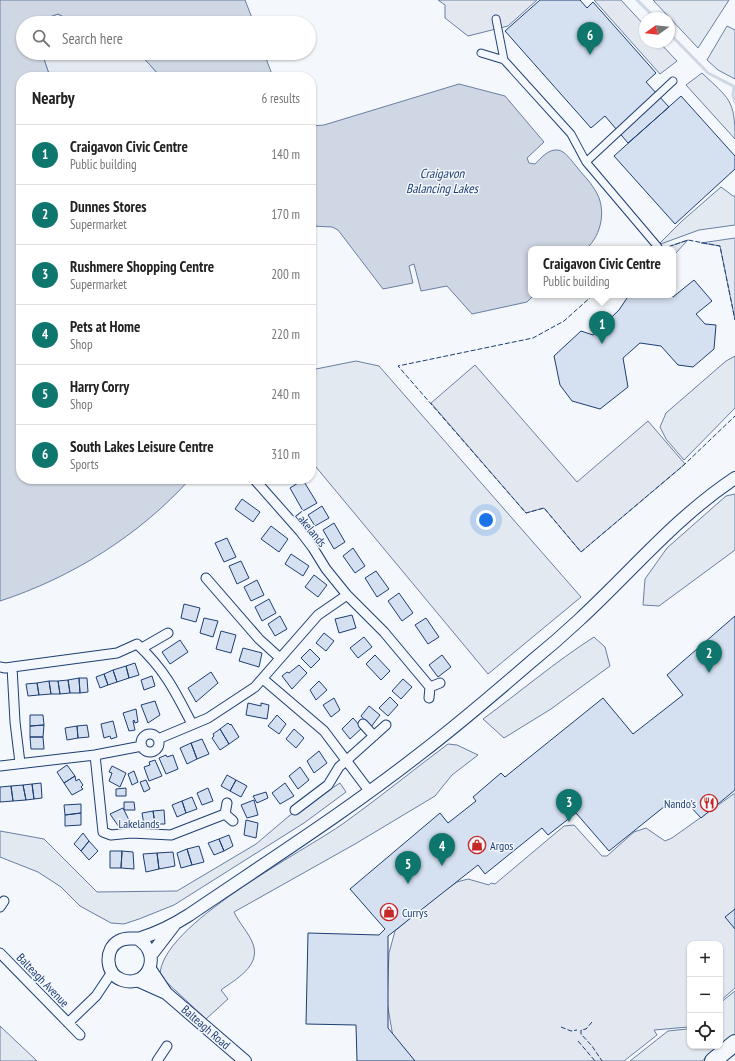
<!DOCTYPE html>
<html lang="en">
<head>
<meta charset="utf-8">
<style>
	:root { --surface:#fff; --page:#f6f6f6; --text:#222; --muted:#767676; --line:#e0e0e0; --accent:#0f766e }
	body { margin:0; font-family:"PT Sans Narrow",sans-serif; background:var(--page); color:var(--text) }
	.controls { position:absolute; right:12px; bottom:12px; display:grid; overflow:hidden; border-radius:8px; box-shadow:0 1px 3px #0004 }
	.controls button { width:36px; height:36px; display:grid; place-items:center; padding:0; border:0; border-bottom:1px solid var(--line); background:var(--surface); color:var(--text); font:20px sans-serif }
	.compass { position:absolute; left:639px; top:12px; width:36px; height:36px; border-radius:50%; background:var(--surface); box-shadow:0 1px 3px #0004; rotate:255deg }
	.you { position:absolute; left:486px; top:520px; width:14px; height:14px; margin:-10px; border:3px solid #fff; border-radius:50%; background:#1a73e8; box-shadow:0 0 0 6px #1a73e833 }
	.badge { display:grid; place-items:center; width:26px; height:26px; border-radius:50%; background:var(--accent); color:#fff; font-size:13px; font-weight:700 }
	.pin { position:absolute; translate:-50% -33px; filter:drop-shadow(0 1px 2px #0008) }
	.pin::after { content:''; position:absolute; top:21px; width:14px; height:12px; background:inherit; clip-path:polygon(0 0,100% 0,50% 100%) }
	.popup { position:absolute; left:528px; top:246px; width:148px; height:52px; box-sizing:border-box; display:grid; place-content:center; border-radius:8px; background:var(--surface); filter:drop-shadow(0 1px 3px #0005); font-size:13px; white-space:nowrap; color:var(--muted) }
	.popup b { font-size:15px; color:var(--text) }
	.popup::after { content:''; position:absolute; left:50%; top:100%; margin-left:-8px; border:8px solid transparent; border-top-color:var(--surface) }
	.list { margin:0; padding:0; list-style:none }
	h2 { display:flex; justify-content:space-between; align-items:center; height:52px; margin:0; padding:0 16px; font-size:17px }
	h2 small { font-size:13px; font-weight:400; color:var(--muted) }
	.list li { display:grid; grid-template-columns:26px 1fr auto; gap:12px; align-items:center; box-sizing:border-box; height:60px; padding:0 16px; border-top:1px solid var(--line) }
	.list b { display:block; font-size:15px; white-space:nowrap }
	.list p { margin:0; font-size:13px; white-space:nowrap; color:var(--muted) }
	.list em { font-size:13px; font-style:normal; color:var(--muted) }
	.icon { flex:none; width:22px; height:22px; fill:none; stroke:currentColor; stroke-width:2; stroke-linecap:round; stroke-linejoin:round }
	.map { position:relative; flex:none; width:735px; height:1061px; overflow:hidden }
	.search { position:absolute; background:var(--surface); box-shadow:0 1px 3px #0004; left:16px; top:16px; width:300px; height:44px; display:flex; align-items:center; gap:10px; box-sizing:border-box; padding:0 14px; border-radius:22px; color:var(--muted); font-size:15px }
	.panel { position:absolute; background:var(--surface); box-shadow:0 1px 3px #0004; left:16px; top:72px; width:300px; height:412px; border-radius:16px }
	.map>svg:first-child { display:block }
	.green { fill:#e3e9f0; stroke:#687fa3 }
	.parking { fill:#e3e8f0; stroke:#687fa3 }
	.water { fill:#cfd7e4; stroke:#687fa3 }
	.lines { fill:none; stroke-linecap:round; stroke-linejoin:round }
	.stream { stroke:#cfd7e4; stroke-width:3 }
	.building { fill:#d5e0f0; stroke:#1d3f73 }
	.pedestrian-casing { stroke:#1d3f73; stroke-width:9 }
	.minor-casing { stroke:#1d3f73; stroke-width:11 }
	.tertiary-casing { stroke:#1d3f73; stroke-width:14 }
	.trunk-casing { stroke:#1d3f73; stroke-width:18 }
	.pedestrian { stroke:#f4f7fb; stroke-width:7 }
	.minor { stroke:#f4f7fb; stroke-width:9 }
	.tertiary { stroke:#f4f7fb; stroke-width:12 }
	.trunk { stroke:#f4f7fb; stroke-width:16 }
	.fence { stroke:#1d3f73; stroke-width:1; stroke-dasharray:5 2; stroke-linecap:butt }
	.labels { text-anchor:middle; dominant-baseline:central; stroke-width:3; stroke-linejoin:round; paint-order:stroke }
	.street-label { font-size:12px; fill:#1d3f73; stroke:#f4f7fb }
	.poi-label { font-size:12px; fill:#1d3f73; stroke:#f4f7fb; text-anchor:start }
	.water-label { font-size:13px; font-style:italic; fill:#1d3f73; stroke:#f4f7fb }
</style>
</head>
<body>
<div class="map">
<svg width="735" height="1061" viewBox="0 0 735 1061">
	<rect width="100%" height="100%" fill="#f4f7fb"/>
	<path class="green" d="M653,0H729L698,48Z
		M58,14L76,23H32Z
		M727,26L735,30V79L718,70L707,60Z
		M42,53H139L161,77H53L49,74Z
		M702,73C729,99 735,99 735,139L686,85Z
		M721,187L733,196H735V225L699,230L658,245L682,221Z
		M735,238V320L720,246L701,243Z
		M688,240L673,256V249H662Z
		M735,356V408L684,460L666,439L660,427L666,413L726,361Z
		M356,361L379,366L581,597L488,674L311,461V370Z
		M735,494V550L659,606L643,605L645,579L667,548L726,496Z
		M594,637L605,647L610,666L551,709L504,738L483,719C520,692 555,662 594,637Z
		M448,744L457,745L478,755L452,775L435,796L355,844L234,912C239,923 249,933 253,944C261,966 236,979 221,990L228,999L206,1019L160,976C159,925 305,851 344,823C379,798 413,770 448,744Z
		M340,783L346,792L304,823L174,905L139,919L124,924L111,923L80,906L61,887L38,872L0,857V831L44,839L97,892L177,891L256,844L289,816Z
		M735,991V1034L702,1061H630L668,1031L687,1029L690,1027V1046H720V1003Z
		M0,1026L37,1061H0Z"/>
	<path class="parking" d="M438,0H537L508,26L468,36L445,18V5Z
		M594,0H621L645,26V42H659L677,61L660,74Z
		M475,365L577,482L648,421L685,464L581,552L544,508L526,513L431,403Z
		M735,793V988L720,1001V944H690V1025L688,1027L654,1030L657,1035L624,1061H411L393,1037L387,1002L389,953L395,931L430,901L457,882L468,879L489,885L491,883L495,884L564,826L574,825L602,856H607L634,832L646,828L665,841L672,838Z"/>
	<path class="water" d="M0,0H245L254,23H76L58,14L32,23H23V53H42L49,74L53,77H21V479H190C140,535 71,578 0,601Z
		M139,53H264L273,77H161Z
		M459,84L505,96L544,142L527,158L529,163L535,164C541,158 548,149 558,150C565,151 571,160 576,166C582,174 590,181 595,190C607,208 602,235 586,249H531V295H534L527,302L472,314L447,286L421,291L414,264L409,266L413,283L383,289L338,230L332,227L311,226V126L324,125Z"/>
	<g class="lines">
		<path class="stream" d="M637,0L655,18
			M669,33L708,73L735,87
			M734,87L733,95L735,102"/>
	</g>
	<path class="building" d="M540,0H580L587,8L593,2L656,73L646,82L669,107L628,143L605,116L591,128L505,31Z
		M681,96L735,156V169L675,224L614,156Z
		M694,280L712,301L696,314L705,324L716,325L714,349L693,367L678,365L661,346L640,343L623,358L628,387L600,409L572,401L560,385L554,356L581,331L593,335L619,310L629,295H671L673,297Z
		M303,480L317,503L303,511L290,488Z
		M242,499L260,512L253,522L235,509Z
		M322,506L329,518L315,526L308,515Z
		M334,523L345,542L334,549L323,530Z
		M271,526L288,539L279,552L261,539Z
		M227,538L236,557L224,562L215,543Z
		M353,548L365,566L355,573L343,556Z
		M291,554L309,566L303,576L285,564Z
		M241,561L249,578L237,584L229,566Z
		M376,571L389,589L377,597L365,578Z
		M314,575L327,585L318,597L305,587Z
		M257,580L264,595L251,601L244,587Z
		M399,593L413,613L402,621L388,601Z
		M269,599L276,613L262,621L255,607Z
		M184,604L200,608L196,622L181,618Z
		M352,615L356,628L339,633L335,619Z
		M280,616L287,629L275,636L268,624Z
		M735,616V790L701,818L688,804L670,802L609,851L576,813L548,835L542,828L485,874L478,865L388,936V1028L415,1061H357L356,1025L306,1024L308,933L379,935L385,929L350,889L440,813L448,823L476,801L473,797L501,773L505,777L603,698L633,734L683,695L667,675Z
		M204,618L218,621L213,637L200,633Z
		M426,618L439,637L428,644L415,625Z
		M221,631L236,635L231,653L216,649Z
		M324,633L334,641L326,651L316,643Z
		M364,637L372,647L358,658L350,648Z
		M180,640L188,652L170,664L162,652Z
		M243,648L262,653L259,667L239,661Z
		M310,649L320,659L311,668L301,658Z
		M375,655L390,671L381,680L366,664Z
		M442,655L451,667L438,677L429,665Z
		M135,663L139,675L129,678L126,666Z
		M299,665L307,673L292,689L282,676L287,672L289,673Z
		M126,666L129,678L117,682L113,670Z
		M113,670L117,682L108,685L104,674Z
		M211,672L218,683L196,702L188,688Z
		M104,674L108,685L100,688L96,677Z
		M152,676L155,686L144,690L141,680Z
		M79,678H87L88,692L80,693Z
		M79,678L80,693H70L68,680Z
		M403,679L412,687L401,699L392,691Z
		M68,680L70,693L60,694L58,681Z
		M49,681H58L60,694H51Z
		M49,681L51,694L39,695L37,683Z
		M319,681L327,690L316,700L310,690Z
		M37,683L39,695L28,696L26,684Z
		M390,697L398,705L388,716L379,708Z
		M334,698L340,710L331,717L323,705Z
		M155,701L160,715L148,723L141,705Z
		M248,703L261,706V703L269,705L267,719L246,715Z
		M369,706L380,715L371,727L361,716Z
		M136,709L138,722L135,723L134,720L133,721L135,730L129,731L123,713Z
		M30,715H43L44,725L30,726Z
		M277,715L286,724L279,734L268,726Z
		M353,718L362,728L350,739L342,729Z
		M113,721L117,737L111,739L110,736L104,738L101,724Z
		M228,723L230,725L231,724L239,737L229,744L220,729Z
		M44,725L43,737H30V726Z
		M87,725L89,737L78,738L77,726Z
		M77,726L78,738L67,740L65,728Z
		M220,729L229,744L220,750L212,738L214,736L213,734Z
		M294,729L304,738L296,748L286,739Z
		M30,737H43L44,749H31Z
		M202,739L209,754L197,759L191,743Z
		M191,743L197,759L187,764L180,748Z
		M319,751L327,763L314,773L307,761Z
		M166,755L167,757L173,755L178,769L166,774L159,758Z
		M155,760L162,776L149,781L144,767L150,765L149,762Z
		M67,765L75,776L64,783L57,772Z
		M112,766L126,773L120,787L109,781L112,773L109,772Z
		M300,767L309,780L298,789L289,776Z
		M134,771L138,782L132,785L128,774Z
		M227,775L236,780L230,791L221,786Z
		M75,776L76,781L79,779L83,785L81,787L83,789L72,795L64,783Z
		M146,780L150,789L144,792L140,782Z
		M236,780L247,786L241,797L230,791Z
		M41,783L42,798L34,799L32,784Z
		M285,783L294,796L280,804L272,793Z
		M32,784L34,799L26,800L23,785Z
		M23,785L26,800L13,801L11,786Z
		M11,786L13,801L0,802V787Z
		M126,788V796H116V789Z
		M208,788L213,801L202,805L197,793Z
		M266,792L268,798L257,803L253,796Z
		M192,797L197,809L186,813L182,801Z
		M254,800L258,815L247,818L241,805Z
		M182,801L186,813L177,817L172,805Z
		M124,802H134L135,810H124Z
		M81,804V813L65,815L64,805Z
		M123,808L130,822L119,827L110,814Z
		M164,810L165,824H155L153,811Z
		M153,811L155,824L144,825L142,813Z
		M81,813V825L65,826V815Z
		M246,820L258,823L256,838L244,835Z
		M83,833L89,841L81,851L74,844Z
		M229,835L233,846L224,851L219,839Z
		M219,839L224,851L214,855L208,843Z
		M89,841L98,851L89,860L81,851Z
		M199,846L204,862L192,865L187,849Z
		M187,849L192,865L181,868L177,853Z
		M110,851H122L121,868H110Z
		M122,851L133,852L134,869L121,868Z
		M173,852L175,866L159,869L157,853Z
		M157,853L159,869L146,872L143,854Z
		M735,909V929L725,917Z"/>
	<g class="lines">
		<defs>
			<path id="pedestrian" d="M496,19L504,60
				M481,53L504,60L571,134L586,162L658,247
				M586,162L673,81"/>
			<path id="minor" d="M254,479L300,531L313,548L326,569L347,595L384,632L430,687
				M206,578L259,639L280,658
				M142,648L168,633
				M0,667L5,668L117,653L137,644C165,670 175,691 192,724
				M12,667L15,722L20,763
				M263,679L324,731L370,792
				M429,698L430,687L440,683
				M363,724L374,736
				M141 743a9 9 0 1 1 18 0a9 9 0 1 1-18 0Z
				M158,739L208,718L255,687L318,615L347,595
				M95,755L103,832L111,835L131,833L171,835L225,814
				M0,766L95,755L142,746
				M227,803L225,814L233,821
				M295,810L328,785L339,767L386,725
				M0,907L4,901
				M0,953L80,1035
				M68,1023L96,996L112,972
				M157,1061L167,1046"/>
			<path id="tertiary" d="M138,939C163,954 148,989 122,980C105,974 104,949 119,941C127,936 133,940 141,938C157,933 175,924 189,915C267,862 347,811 421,753C459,724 495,693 532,661C548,648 564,634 579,620C631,572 676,517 735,478
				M151,955L174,925
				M150,969L166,993L245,1061
				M137,980L166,993"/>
			<path id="trunk" d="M713,1061L735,1043"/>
		</defs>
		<use href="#pedestrian" class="pedestrian-casing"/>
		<use href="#minor" class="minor-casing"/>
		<use href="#tertiary" class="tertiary-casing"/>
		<use href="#trunk" class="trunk-casing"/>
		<use href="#pedestrian" class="pedestrian"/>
		<use href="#minor" class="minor"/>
		<use href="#tertiary" class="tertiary"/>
		<use href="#trunk" class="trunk"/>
		<path class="fence" d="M662,249L688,240L720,246L735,320
			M593,295L564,321L533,338L398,366L526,513L544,508L581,552L685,464L735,416
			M592,1022L586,1029L581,1030V1034L592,1046L602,1061
			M561,1027L571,1031L577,1030
			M578,1041L595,1061"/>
	</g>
	<defs>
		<symbol id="restaurant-ring" viewBox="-11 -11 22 22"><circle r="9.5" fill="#f4f7fb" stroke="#c62828" stroke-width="1.5"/><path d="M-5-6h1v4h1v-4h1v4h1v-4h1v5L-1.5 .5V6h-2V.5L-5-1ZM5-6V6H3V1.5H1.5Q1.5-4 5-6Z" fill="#c62828"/></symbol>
		<symbol id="shop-ring" viewBox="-11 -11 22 22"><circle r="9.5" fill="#f4f7fb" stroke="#c62828" stroke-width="1.5"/><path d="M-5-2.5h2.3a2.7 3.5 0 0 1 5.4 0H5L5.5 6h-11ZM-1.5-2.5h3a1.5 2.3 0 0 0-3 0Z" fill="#c62828"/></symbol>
	</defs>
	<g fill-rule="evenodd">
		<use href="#restaurant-ring" x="699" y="793" width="20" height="20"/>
		<use href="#shop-ring" x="467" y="835" width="20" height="20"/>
		<use href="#shop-ring" x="379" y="902" width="20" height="20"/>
	</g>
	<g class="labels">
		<g class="street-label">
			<text transform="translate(311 529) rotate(51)">Lakelands</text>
			<text x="139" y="823">Lakelands</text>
			<text transform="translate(43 980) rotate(46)">Balteagh Avenue</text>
			<text transform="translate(206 1027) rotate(41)">Balteagh Road</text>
		</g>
		<g class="poi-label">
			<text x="696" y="803" text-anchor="end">Nando's</text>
			<text x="490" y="845">Argos</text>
			<text x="402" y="912">Currys</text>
		</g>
		<g class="water-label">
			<text x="442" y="173">Craigavon<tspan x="442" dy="15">Balancing Lakes</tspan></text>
		</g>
	</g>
</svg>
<div class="controls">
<button>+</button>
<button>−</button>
<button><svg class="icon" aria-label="locate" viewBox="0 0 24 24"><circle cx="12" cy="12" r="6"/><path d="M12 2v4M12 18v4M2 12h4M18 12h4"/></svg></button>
</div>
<svg class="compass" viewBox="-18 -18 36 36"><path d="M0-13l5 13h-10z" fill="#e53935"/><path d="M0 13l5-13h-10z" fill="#767676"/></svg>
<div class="you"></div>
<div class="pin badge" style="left:602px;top:344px">1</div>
<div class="popup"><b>Craigavon Civic Centre</b>Public building</div>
<div class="pin badge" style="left:709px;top:673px">2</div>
<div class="pin badge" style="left:569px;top:822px">3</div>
<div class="pin badge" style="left:442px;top:866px">4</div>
<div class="pin badge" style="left:408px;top:884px">5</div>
<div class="pin badge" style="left:590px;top:55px">6</div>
<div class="search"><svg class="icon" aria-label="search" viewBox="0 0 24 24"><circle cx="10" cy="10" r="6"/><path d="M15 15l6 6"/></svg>Search here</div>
<section class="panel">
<h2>Nearby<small>6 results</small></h2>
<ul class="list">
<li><span class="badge">1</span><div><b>Craigavon Civic Centre</b><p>Public building</p></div><em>140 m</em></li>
<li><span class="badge">2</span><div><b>Dunnes Stores</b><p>Supermarket</p></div><em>170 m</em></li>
<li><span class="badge">3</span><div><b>Rushmere Shopping Centre</b><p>Supermarket</p></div><em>200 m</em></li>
<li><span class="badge">4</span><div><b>Pets at Home</b><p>Shop</p></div><em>220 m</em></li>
<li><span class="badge">5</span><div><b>Harry Corry</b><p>Shop</p></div><em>240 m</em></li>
<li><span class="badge">6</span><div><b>South Lakes Leisure Centre</b><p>Sports</p></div><em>310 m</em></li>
</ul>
</section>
</div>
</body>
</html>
